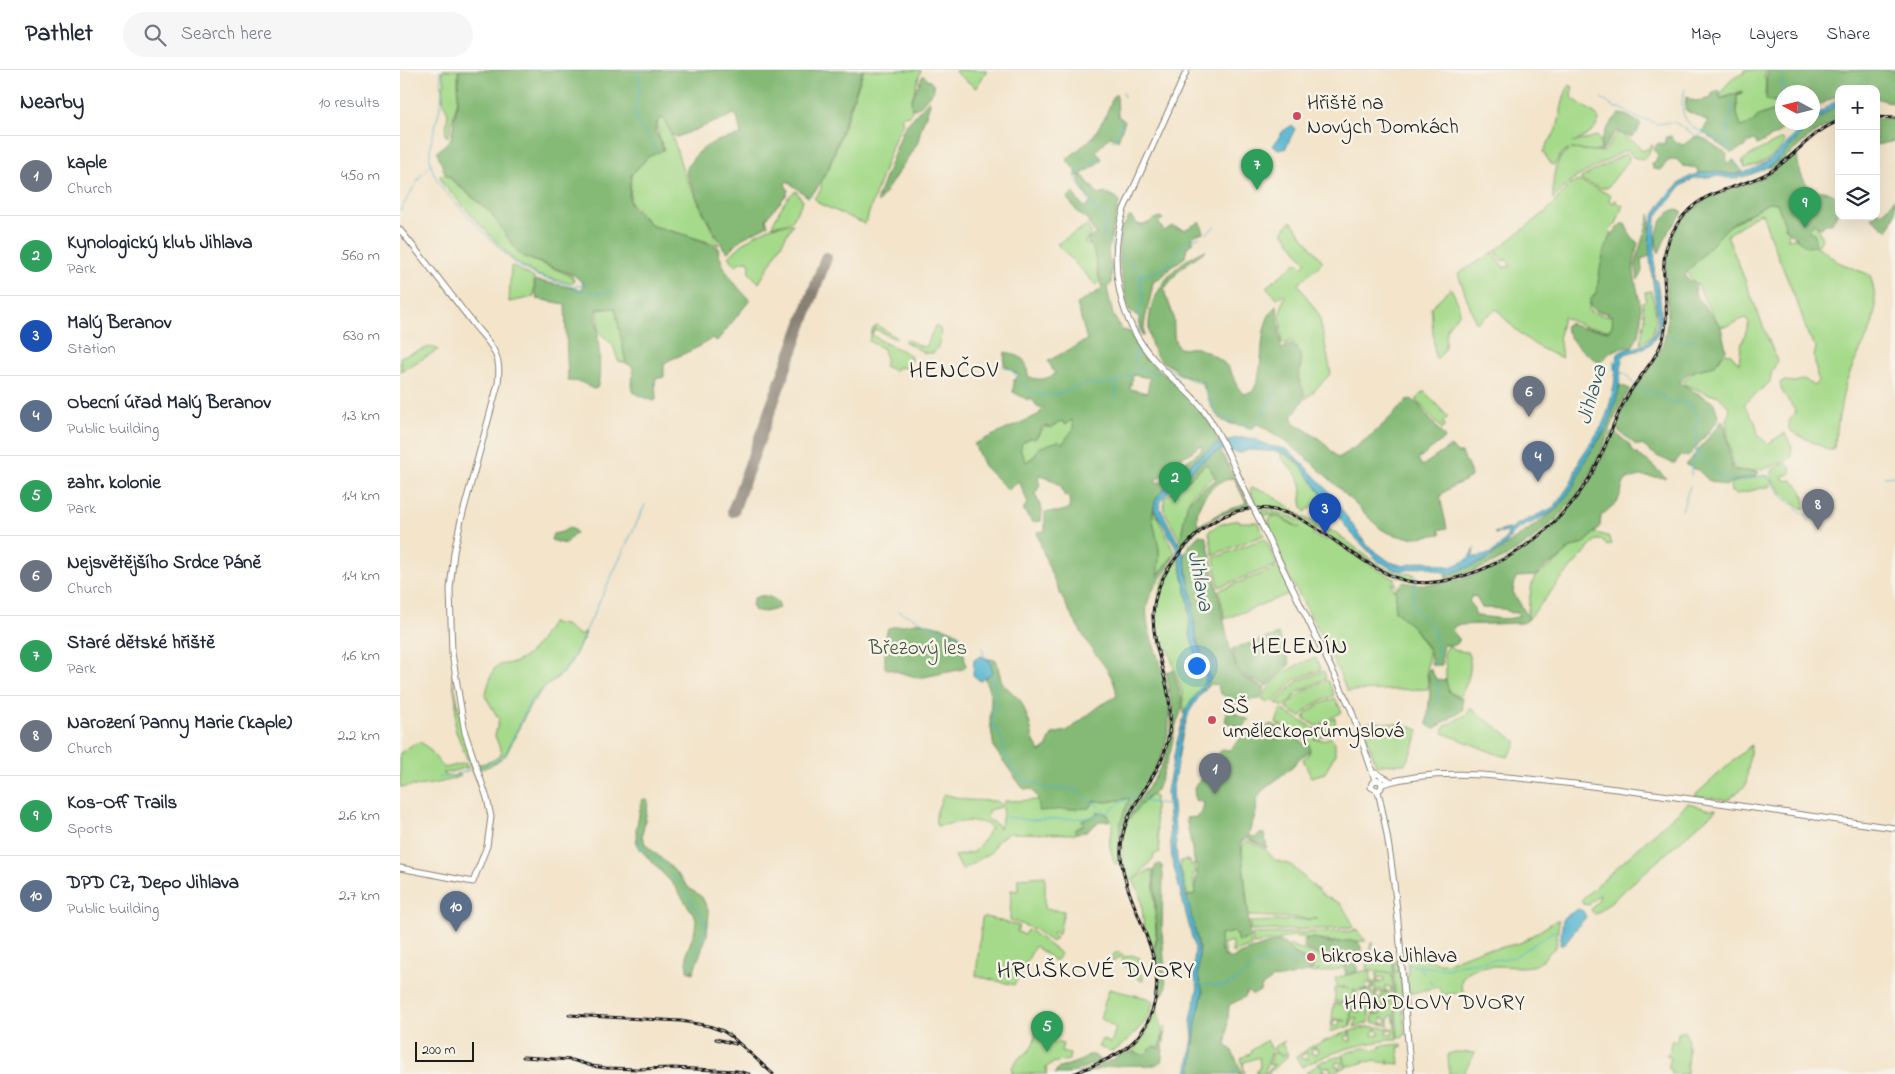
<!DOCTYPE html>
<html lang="en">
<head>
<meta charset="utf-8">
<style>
	:root { --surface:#fff; --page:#f6f6f7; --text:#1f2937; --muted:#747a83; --line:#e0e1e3; --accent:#1a73e8 }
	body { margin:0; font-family:"Indie Flower",sans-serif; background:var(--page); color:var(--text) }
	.controls { position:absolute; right:15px; top:15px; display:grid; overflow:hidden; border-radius:10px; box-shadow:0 5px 20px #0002 }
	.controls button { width:45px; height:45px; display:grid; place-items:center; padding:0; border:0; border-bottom:1px solid var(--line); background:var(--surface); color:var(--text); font:25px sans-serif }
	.compass { position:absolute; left:1375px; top:15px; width:45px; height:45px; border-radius:50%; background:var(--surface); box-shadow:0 5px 20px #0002; rotate:277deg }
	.scale { position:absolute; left:15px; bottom:12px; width:59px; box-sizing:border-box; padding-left:5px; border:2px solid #1c1c1c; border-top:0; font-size:14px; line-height:18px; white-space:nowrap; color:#1c1c1c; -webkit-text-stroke:4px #f7f3e8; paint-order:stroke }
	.you { position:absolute; left:796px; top:595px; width:18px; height:18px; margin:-12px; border:4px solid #fff; border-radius:50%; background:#1a73e8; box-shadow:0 0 0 8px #1a73e833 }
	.badge { display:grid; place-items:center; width:32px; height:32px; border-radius:50%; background:var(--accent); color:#fff; font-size:16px; font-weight:700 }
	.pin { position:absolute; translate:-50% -41px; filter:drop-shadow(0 1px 2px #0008) }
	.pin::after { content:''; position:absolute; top:26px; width:18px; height:15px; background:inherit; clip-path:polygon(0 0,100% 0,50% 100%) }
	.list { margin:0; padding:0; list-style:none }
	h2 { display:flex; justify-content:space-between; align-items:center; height:65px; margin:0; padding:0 20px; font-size:21px }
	h2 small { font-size:16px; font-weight:400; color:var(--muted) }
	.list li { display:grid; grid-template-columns:32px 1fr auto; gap:15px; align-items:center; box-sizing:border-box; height:80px; padding:0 20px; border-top:1px solid var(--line) }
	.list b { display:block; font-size:19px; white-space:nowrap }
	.list p { margin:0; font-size:16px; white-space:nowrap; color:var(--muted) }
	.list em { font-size:16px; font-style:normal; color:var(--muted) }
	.icon { flex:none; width:28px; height:28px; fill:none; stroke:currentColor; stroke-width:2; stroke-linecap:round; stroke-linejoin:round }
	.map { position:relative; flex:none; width:1495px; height:1004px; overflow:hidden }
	header { display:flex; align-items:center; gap:30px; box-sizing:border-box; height:70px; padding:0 25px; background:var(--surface); border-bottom:1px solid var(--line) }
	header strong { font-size:24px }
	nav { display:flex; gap:28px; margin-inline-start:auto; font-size:18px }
	.search { width:350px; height:45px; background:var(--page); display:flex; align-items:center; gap:12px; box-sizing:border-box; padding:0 18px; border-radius:28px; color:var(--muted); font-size:19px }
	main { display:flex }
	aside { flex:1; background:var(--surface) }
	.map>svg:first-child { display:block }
	.green { fill:#a5da8a; stroke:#607b53 }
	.forest { fill:#84ba76; stroke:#506b49; fill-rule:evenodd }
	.water { fill:#51b4d0; stroke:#366876 }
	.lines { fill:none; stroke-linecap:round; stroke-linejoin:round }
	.stream { stroke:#51b4d0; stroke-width:1 }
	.canal { stroke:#51b4d0; stroke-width:2.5 }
	.runway { stroke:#888073; stroke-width:12 }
	.major-casing { stroke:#888073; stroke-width:7 }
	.major { stroke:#fff; stroke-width:5 }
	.rail-casing { stroke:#1c1c1c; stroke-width:3 }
	.rail { stroke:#f7f3e8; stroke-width:1; stroke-dasharray:4; stroke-linecap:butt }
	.major-bridge-casing { stroke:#888073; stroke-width:7; stroke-linecap:butt }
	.major-bridge { stroke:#fff; stroke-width:5 }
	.poi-dot { fill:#d1495b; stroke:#f7f3e8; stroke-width:2 }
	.labels { text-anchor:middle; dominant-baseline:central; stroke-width:5; stroke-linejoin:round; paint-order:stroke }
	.poi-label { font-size:21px; fill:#1c1c1c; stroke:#f7f3e8; text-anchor:start }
	.park-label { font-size:21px; fill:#45553d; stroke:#f7f3e8 }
	.water-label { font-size:22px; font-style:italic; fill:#315964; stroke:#f7f3e8 }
	.neighbourhood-label { font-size:22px; letter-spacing:1px; fill:#1c1c1c; stroke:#f7f3e8 }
	.quarter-label { font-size:24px; letter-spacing:1px; fill:#1c1c1c; stroke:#f7f3e8 }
</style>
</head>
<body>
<header>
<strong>Pathlet</strong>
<div class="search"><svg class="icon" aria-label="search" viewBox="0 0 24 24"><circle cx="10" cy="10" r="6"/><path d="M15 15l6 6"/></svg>Search here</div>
<nav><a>Map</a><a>Layers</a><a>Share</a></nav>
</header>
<main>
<aside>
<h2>Nearby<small>10 results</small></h2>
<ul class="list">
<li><span class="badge" style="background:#6b7280">1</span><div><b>kaple</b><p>Church</p></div><em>450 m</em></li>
<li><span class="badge" style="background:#2e9e5b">2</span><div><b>Kynologický klub Jihlava</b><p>Park</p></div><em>560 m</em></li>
<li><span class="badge" style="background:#1a4fb4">3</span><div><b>Malý Beranov</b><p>Station</p></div><em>630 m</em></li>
<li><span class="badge" style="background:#5c6f8a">4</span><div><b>Obecní úřad Malý Beranov</b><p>Public building</p></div><em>1.3 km</em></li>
<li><span class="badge" style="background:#2e9e5b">5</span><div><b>zahr. kolonie</b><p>Park</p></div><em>1.4 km</em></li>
<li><span class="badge" style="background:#6b7280">6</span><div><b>Nejsvětějšího Srdce Páně</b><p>Church</p></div><em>1.4 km</em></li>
<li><span class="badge" style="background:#2e9e5b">7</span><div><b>Staré dětské hřiště</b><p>Park</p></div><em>1.6 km</em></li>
<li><span class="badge" style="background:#6b7280">8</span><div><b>Narození Panny Marie (kaple)</b><p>Church</p></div><em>2.2 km</em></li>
<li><span class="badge" style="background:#2e9e5b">9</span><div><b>Kos-Off Trails</b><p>Sports</p></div><em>2.6 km</em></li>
<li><span class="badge" style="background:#5c6f8a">10</span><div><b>DPD CZ, Depo Jihlava</b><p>Public building</p></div><em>2.7 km</em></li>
</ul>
</aside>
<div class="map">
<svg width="1495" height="1004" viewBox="0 0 1495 1004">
	<rect width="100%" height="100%" fill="#f7f3e8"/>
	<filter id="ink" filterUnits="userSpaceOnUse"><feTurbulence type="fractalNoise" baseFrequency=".02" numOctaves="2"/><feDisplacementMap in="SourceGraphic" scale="10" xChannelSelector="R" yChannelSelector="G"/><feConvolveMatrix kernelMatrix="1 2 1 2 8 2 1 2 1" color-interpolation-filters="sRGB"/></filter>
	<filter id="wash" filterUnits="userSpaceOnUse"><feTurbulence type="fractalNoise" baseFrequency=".0096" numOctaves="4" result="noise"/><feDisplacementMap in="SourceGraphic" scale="20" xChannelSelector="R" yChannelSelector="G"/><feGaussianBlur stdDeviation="1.12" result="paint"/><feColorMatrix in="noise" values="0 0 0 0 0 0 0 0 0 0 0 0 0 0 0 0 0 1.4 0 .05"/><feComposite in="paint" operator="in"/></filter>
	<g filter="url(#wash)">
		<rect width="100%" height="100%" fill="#f3e4ca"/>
		<path class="green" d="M42,0H58V29L48,67L45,65L48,44L43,30V16L45,12L43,8Z
			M464,0H521L512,29V41L509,45L503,46L501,48L503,53L495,68L465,154L420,134L414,128C423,119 420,120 422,110C423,106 427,102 429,99Z
			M556,0H587L576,18L555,2Z
			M1344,0H1366L1364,7L1366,8L1365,25L1381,33L1372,41L1358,46L1352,53L1341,57L1337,44V26L1342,23V21L1321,28L1320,26C1326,14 1331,8 1344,3Z
			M1170,15L1173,17L1171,24L1172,28L1197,45L1199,50C1194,63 1183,68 1172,73L1197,66C1201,69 1201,76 1200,81L1171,79L1204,82L1218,62L1238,75L1242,81L1249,78L1252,74L1253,75L1247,86L1242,90L1233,87L1228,80L1222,82L1172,110L1153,129C1153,109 1152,92 1169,79L1163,82L1154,95L1151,94L1143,82C1147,73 1154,66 1157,57C1162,43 1161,27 1170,15Z
			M260,48L265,50L275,74L283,101L319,175L251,155L230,132L231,105L248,87L264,79C260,68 253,58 260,48Z
			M1383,69L1385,72C1376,86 1362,95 1345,98L1342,91C1346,87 1377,70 1383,69Z
			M1225,84L1229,86V90L1207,118H1200L1181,110V108Z
			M43,103L90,142L122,186L172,206L174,212L172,214L137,205L122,196L111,188L43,114L40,106Z
			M1179,111L1204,122L1211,126L1209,129L1211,132L1214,133L1215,129L1218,134L1223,135L1216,154L1209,161L1212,163C1202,180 1202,198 1198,216C1195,226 1188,230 1189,241L1201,245L1212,246C1214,250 1213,258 1208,260L1183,256L1163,247L1159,265L1162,288C1135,278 1115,262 1097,239L1076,253L1058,204L1093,182L1103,197H1111L1106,189L1103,191L1095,181L1147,141L1170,114Z
			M396,121L403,131L391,152L372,156C377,145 385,127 396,121Z
			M1370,132L1377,133L1389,161L1388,169L1397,168L1386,149L1416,152L1422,169L1419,175L1415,177L1420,178L1438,192L1470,205C1486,255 1461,269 1446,313C1440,334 1438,356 1434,377L1433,380H1429L1392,362L1389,358V351L1396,342L1382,321L1380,313L1383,311L1395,312L1404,309L1414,316L1418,311L1414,287L1416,277L1408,265L1400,240L1371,169L1362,143L1356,145L1327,165L1377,291L1371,304L1370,312L1344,334L1355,352L1358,364L1367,374L1385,363L1392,377L1391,388C1379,396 1346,406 1333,398C1332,383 1327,369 1327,353C1327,348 1331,341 1329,337C1326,333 1321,329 1317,325C1307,326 1296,318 1285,315L1283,311L1296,300L1312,297L1326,283L1331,284L1339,294L1341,276L1349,253L1346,248C1337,249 1331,258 1320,256L1306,233L1298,215L1291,209L1287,202L1328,157Z
			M891,151L923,192L898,214L919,245L931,303L906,329L903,317L898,307C903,293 902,282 891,270L884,275L882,274L880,243L885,226L882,225L877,228L866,217L896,193H898L902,196L906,193L884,163V159Z
			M393,154L359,213L349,203L350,194L348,191L340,192L336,196L329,187C341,174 355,163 372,157C378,155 386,155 393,154Z
			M687,155L691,163L684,173L692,176C697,189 695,199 700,211L696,215L657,174Z
			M113,196L134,208V227L109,232L111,197Z
			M1051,218L1058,233L1060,242C1057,248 1051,250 1048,257C1042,269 1051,278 1036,289L1035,288L1031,237Z
			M1251,221C1256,240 1262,264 1240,274L1245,249L1242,232L1246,230L1245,222Z
			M215,238L226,293L218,291L213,275L199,262L198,240Z
			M477,255L497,268H493L475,259L472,264C483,275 498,277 510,285L511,289L507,298L498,297L495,301L484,296L486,289L483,279L469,271L472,260Z
			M535,256L540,259C542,268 540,278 533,283H525L504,271L505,270C512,270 518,277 526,277Z
			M30,277L38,279V280L1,301L0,287Z
			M1023,322H1025L1048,347L1043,352L1045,355L1042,359L1017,331V329Z
			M672,350L675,358L663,373L637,384L626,392L620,379L621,374L630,368L635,369C646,354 653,352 672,350Z
			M881,382L901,395L924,428L905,442C897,430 904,425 901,414C898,404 887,395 881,387Z
			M1386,393L1390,397L1391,403L1383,406V409L1388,411L1391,410C1402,417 1406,426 1404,439C1394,437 1372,414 1370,404L1374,399Z
			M806,394L815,406L794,422L789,430L780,471L764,440V428L788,410Z
			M1365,405L1372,411L1371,416L1337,424L1331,422L1330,415L1332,413Z
			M852,418L865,421L904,447L936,463L980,496L997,503L1014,504L1015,511L999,507L985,501L898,446L882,440L857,437L850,420Z
			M753,438L775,483L757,509L759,481L753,451Z
			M861,440C882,442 897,448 915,459L913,465C917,468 921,467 926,470L929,468L977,499L995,509L996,516L991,513L996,523L995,541L1013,557L1029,581L1027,603L1028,619L947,621C939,601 929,581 919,561C907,537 867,474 869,450L872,446C882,447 891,455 900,458L877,445H860Z
			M837,450L840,452H857L864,465L813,485L809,461L818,455Z
			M1194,463H1197L1209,467L1212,474L1207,476L1202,470H1196L1162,508L1128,550V540L1132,513L1135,507L1159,490L1167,480L1186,472Z
			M865,468L877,495L819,517L814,488Z
			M779,489L789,535L790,565L798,591L806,606L805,612L784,644L783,625L769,582L766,577L760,575L755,545L760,525L758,524C763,512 768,495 779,489Z
			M879,497L891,523L825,549L819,520Z
			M151,553L165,555L179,565H182L184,561L186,563L173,589L164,602L143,619L130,635L106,685L92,695L81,699L79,698V694C86,694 98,689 102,683L95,666L99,649L85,626C87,620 92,599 96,597C101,593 112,594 118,591C133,584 143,566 151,553Z
			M1049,575L1053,580L1067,582C1075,596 1067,614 1060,627L1049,622L1046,615V596L1043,585Z
			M916,588L921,600L895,609L874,632L871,630L868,633L862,630C872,606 893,595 916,588Z
			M924,601L926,608L899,621L884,637L876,633L897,611Z
			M52,605L64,665L74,697L71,699L74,700L86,735L55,659L56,630Z
			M926,610L929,612L934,625L911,636L901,647L887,639C893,623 912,617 926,610Z
			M935,628L942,642L916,656L904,649C908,637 923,633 935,628Z
			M1070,638L1117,672L1108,687L1099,685L1043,663L1044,657L1067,644Z
			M881,639L915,659L935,648L936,659L928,664L914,669L923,670L930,667L935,672V684L925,703L911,707L903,689L909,684V675L903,668L876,653Z
			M971,652L1001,654L1019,660L1013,679L1005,694L976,695L963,656L965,653Z
			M20,672C32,678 35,690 45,698L65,693L68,698C62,697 52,703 43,703L47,706H56L57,703L61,706C41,714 22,716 0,717V683L12,675Z
			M1351,675L1346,715L1328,730L1294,726Z
			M544,724L567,730L596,731L600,733L601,737L588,740L587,749L598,755L599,759C604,749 602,740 604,731L639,730L658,739L689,738L693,731L707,732L731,728C719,748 718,770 719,793L715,794C713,787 708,776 710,768C712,756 715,757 707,744C701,745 691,746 686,750C682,754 681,757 676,759V764L608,763L597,771L591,782L562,800L555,786L574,782L585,768L591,757C577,746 553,754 537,756C533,746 540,734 544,724Z
			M751,725L755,727V744L760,782L753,785L754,787L739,805L728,812C722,793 718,767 729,749C735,739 744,733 751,725Z
			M1288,733C1298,735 1305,741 1316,739V740L1198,843L1194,844L1191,840L1199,829L1200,824L1189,835L1183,834L1181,830Z
			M847,771L865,779L875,790L891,795L923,825L941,834L953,854L952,858L851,861L850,852L918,849L849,846L842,784L843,775Z
			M786,790L790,791L791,795L794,794L795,803L793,804L795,824L788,826L780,796L781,795V791Z
			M749,800L753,801L756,868L754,878L752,876C749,867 743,857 743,849C742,834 741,823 733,810Z
			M645,806V839L664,841L659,863L658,865L654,861L652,864L656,868L652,872L634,859L610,850L611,820L618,821V808Z
			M586,847L619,856L617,861L624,865L627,860L632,862L661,884L655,891L635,876L614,915L576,906L582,848Z
			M1157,850L1159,851L1156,877C1148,882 1144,892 1135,895C1113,902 1076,886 1062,909L1061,916L1064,922L1042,925L1039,917L1007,924L1008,894L1005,879C1018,871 1025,889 1037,893C1042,894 1049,892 1054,891V890L1083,879H1095L1120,873Z
			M955,859L958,860L954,861H957L966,871L933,872L893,866L870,872L853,874L852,864L952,861Z
			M835,862L838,871L850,868L851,876L833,883L831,881L833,880L831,871L823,874L826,887L823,886L820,874V865Z
			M971,873H973L970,889L993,892V903L966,899Z
			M890,875L919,886L942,887L946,896V904L944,898L917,903L919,898L916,903L908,902L912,900L913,895L887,878Z
			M716,882H720L725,887L732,885L740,888L739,899L738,901L743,906V910H740L727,898L719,886L716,890L712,892L711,888Z
			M994,889C998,893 1000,898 996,902L999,900L1000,905L1005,965L1002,968L998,967L994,909Z
			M963,901H971L970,912H974L973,919L969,920L971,919L972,914L966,913L965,918L968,920L960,919V921H956V925L962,926L963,922L961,920L971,921L972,923L970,929L971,934L970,936H967L969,935L970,931L964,930L963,934L966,936L958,935V937H955L954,941L960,942L961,938L959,936L969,937L971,940H969V953L954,957L957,948L954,947L950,957L954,918L951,937L950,956L930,962L932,950H937L933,951V956H939L940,952L938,950L946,951L932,948L934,934H947L943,932H935V918H949L937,916L935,908Z
			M977,902L992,904L996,958H995L993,945L990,946L988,956L985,955V953H987V949L981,948V953H984V955L972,952L973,939L978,938L974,939V944H980L981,940L978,938L987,939L989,937L990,933L983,932V936L986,937V938L982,936H974V922H979L976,923V927L982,928V924L980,922L988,923L991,921V917L985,916V920L988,921L987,922L983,921V920H975V913L984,912V908L978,907L977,911L980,912H976Z
			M709,919L747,928L753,931L750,943L745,952L726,972L717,979L711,981L698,977L702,969L711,973L716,958L700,948Z
			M757,939C761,953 766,966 758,979L753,976L744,986L732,981L744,967Z
			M967,957H976V961H973L972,965L978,966L979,962L977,961V957L990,958V960H986V964L992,965L993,961L990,960L991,959H996L997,969H986L984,971C953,975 930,983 902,997L896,987L905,981V984H902L901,989H908L906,980L914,975L915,979L912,978L911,983L917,984L918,979H916L915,975L918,974L949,961V966H946L945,970L951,971L950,961Z
			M636,960L647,962L646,970L663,974L661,981L670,984L669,990L652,993L646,998L647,1004H612V997L620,987L629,981L634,972Z
			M1285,961C1291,975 1286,990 1287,1004H1270L1271,999L1268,998L1271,988L1266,985L1270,981L1272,970L1277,971L1278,963Z
			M867,970L872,980L864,1004H856L860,996L859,987L844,992L843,996L845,1004L841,989L849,983L848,986L853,979Z
			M885,971L882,974L888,984L880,985L881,987L885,984L888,986L869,1002L870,1004H865L874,994L869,995L873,983L880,984L874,981V977Z
			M1002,974V977H998L1000,994L988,993V989L987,993L975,991V989V991L963,992V990L962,993L951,996L950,993L949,996L947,997L943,984L962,978H971L972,980L980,978V976Z
			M1055,982L1075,983L1063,1004H1049L1048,984Z
			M942,985L946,997L939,1000L942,993L936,992L935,996L939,997L938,1001L928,1004V1002H931V998L925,997L924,1001L928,1002L927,1004H924L920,994L923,1004H906L907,1002L924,990L926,991Z"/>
		<path class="forest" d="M59,0H463L428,98L416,120L408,127L387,111L385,114L388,120L387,124L366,149L368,155L341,169L328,182L324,179L306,147L286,102C289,89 304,76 317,71C325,68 333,68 341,65L337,46L334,44L330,46L277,67L272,65L263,48H260L257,52L255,62L260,70L263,80L248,87L231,105L229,127L231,136L253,157L283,164L318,177C320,198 336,216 350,230L317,271L312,268C302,276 290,281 279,286C273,289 269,289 264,294V307L255,309L256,330L253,331L234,323L232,320L233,297L226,293L215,238L197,239L196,242C197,260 203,304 197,318L193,319L181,312L168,311L165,234L137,229L135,221V210L182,220L183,213L174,205L122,186L114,177L92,144L45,103L37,82L51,69L58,29Z
			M1368,0H1400L1404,2L1409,0H1495V11L1492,17L1495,20V34L1476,28V19H1439V25L1413,38L1412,22H1382V52L1389,53L1377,64L1357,75L1355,70L1349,72L1345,77L1331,83L1303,62L1308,51L1285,40L1286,27L1294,31L1304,30L1305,29H1310L1312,24L1319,20L1320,22L1319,26L1321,29L1342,22L1337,26V44L1341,57L1352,53L1358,46L1372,41L1380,33L1366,30V8Z
			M523,5L533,14L534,20L520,36L515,39L512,38L511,31Z
			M714,25H717L718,46L725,51L718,70L711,66L696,81L702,89L692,98L676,107V100L666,90L692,68L705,47Z
			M529,30L530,34L521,58L518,72L478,133L477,129L504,58Z
			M1439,33V50L1413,64L1373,98L1368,97L1380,88L1406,59Z
			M1219,44L1226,45L1241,54L1236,63L1231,67L1216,61L1202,81C1198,68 1210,53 1219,44Z
			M1476,48L1495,49V71L1476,75Z
			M1271,66L1274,71L1283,75L1296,66L1305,69L1327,84L1326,91L1330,94L1333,90L1343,102C1328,107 1314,100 1299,103L1297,101L1298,98L1283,96L1276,89L1268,91L1260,100L1253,99L1252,93L1255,92L1258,85L1254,81L1255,76L1259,73L1264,74L1266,67Z
			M1397,83C1398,98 1401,110 1413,121H1424L1439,127C1439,139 1438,146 1430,154H1425L1422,158L1417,157L1416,154L1413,153L1409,161L1414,163L1416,176L1406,177L1386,159L1377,133L1370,132L1333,153L1325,160L1286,203L1285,206L1289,211H1293L1296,214L1295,224L1321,257L1326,280L1313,297C1301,298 1284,302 1280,313L1314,333L1319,349L1288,387L1281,385L1275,393H1272L1257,386L1242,375H1236L1215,358L1228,326L1253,293L1264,271L1268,248L1265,193L1271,168L1280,151L1292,139L1307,128L1365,106Z
			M682,105L699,125L705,123L716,127L719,132L708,181L709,190L712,196L711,214L707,218L713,245L722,260L731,262L752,293L792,329L815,361L820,374C801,384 754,420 753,441C752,455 758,467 759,480C760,489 758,499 757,507L775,483C769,502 750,516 747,536C744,556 757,583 763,602C769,621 771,642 768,662C762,704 729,728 721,769C717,754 725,740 730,728L707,732L693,731L689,738L638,741C639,731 639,727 631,719H625L622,717L594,678L590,651L591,627L585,608L593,602L589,589L596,590L602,613L621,631L630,654L633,669L640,682L646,678L652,664L667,661L701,635L717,626C715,605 701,593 690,576C667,541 648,502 637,462L645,461V442H658L669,439L670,428L664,425L661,416L647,407L640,405L638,409L640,415L635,424L642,440L641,451L632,452L624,441V437L628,433L619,411L608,420L584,396L574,374L640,344V342L644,338L638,337L630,327L628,330L613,322L614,310L619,305L604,295L605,282C621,286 627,288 628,306C638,311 645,310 655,304L648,291L687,270L677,234L702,219L693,178L686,170L696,164L689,154V150L679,144L667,128L673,122L678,131L685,137L691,131L680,116L679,107ZM733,305L750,308L747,323L730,319ZM672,350L674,358L663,373L658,371L638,378L635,386L626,392L620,379L622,377L621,374L630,368L635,369L644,356L651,358L661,351L666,354ZM799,376H802V380L776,399L768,410L756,413V409L768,403L783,386L789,384Z
			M1495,128V145L1488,161L1471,147L1476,146V140L1481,143L1487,139Z
			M1274,140L1282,141V144L1269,160L1259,183C1252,170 1260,144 1274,140Z
			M1250,144V186L1241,189L1242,201L1238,210L1236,195L1238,184Z
			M730,146C743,162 744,153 760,147L763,149L758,152L764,161L772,156L784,160L800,152L804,162L794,165L792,169L794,172L787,177L785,187L770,198L761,208L753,212C751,231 743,246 744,266H742L739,247L729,240C722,208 716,191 720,157L724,156Z
			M1221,154H1225L1232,168L1238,173C1236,181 1234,191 1234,200C1237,229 1250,251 1232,277C1217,277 1209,281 1200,293C1184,282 1172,275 1165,257L1168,253L1178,257L1208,261C1213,257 1214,249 1210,244L1196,241L1191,238C1189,230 1192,227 1197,223C1199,198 1203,172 1221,154Z
			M806,180L781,198L764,219C765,227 770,234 772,242C776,254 771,266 778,277C785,281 791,276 797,278C806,281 819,288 825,294C835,303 833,316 844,324L852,322C868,301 854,255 877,235L881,280L891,273L899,283L901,292L898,310L902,319L904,329L892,347L893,352L921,370L938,388C965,373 987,352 1007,330L1011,329L1018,334L1045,368L1018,389L1022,396L1051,376L1057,383H1062L1070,401L1071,407C1061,414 1046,417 1040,427L1047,458L1039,460L1041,464C1018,467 1002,471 981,459C943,424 903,377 857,354L851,359C843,354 836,356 828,353C812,348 808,326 802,312L778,303C773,294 760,295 755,283C735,243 767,193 806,180Z
			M1220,315L1230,319C1214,342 1208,370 1195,395C1165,454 1110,495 1046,509L1045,506L1049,504L1084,491L1156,440L1174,415L1185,390L1204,363L1214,337Z
			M1322,351L1325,356L1332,400L1359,402L1356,406L1334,411L1325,416L1308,410L1298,400L1286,395Z
			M1213,361L1229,374L1232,381L1249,392L1266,408L1241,406L1227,409L1224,413L1218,431L1201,446L1200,456L1186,472L1167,480L1158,490L1148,495L1135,506L1116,507L1113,522L1128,547L1127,551L1122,553L1056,555L1052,560L1059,569L1058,573L1055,575H1043L1041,584L1042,595H1032L1029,579L1013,557L995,541L996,519L1004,512C1025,517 1044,513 1064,508C1136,488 1187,429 1213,361ZM1072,526L1076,527L1082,538L1104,539L1112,543L1118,542L1119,546C1105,552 1089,546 1076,546L1073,536L1069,531Z
			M820,380L851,437C831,440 813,446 798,460C792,465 787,472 781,477L778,472L780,471L787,434L797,422L816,410L814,404L806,394L788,410L780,411L801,392ZM834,408L846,433L820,443L798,456C792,435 813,410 834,408Z
			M169,458L173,459L176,463L165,474L151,470L153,464L162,462Z
			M799,465L805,466L807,470L830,580L837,600L832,579L879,564L890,594L867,616L843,606L837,601L842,607L865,618L860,629L837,631L835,633L836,644L849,650L842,657L826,653C825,649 827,632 828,628L820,623L818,615L811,614L798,627L809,613L810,608L796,567L794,555L793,533L784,486L788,477Z
			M360,526C368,525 374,528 379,534V538L366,542L355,541L352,535L354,528Z
			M520,552L546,558L558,564L562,573L566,596L563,599L519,608L485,598V569L488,558Z
			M1030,598L1036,609L1046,610L1049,622L1057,627L1062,628L1063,640L1034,659L1027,655L1030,622L1028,602Z
			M773,600L782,629V639L776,655L770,683L757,720L744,731L729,749C735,733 747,721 755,707C775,675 775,637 766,602Z
			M871,654L892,663L903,673L909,674L910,681L901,687L892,697L862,721L857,729L856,743L848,765L855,768L859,764H864L867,778L846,768L841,773L850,868L838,872L835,862L820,865L821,882L824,886L833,889L839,884L879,871C886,873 889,879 895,884C901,888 907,890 914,896L912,900L908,902L881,908H872L871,910L861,917L860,921L853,925L847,921L845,927L829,935L826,975L831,979L843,1004H791L796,951L803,922L798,905L799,877L786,827L795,824L797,795H795L786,748L797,747L802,742L804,733L795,730L794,717L804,706L822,679L829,680L845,664L861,660Z
			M245,729L248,730V734L242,766L246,775L272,798L290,819L302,827L309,842L307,865L293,903H292V899L290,903L287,900V882L295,860L296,848L273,814L237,776L236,760L242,730Z
			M698,742H702L709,746V751H700C692,757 687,763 676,763L675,761V759L683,756L682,750L692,747Z
			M759,794L762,796L763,805L762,861L766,918L762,926L759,923V908L754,881L757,868L754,800L756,795Z
			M915,868C935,879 941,867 958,872C963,879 963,883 960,891L957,893V902L946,905L945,896L942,893V888C929,893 917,882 905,879L903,873L905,869Z
			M766,956L762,987L761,992L756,995C740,996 724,994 708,997C697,999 688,1004 677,1004L712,990L725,981L744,985L753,976L760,979Z
			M688,985H694L701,991L668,1004H655L657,999L682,990Z"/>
		<path class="water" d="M1439,28V33L1406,59L1380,88L1368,97L1349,105L1333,109L1319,106L1294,108L1281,116L1256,147L1254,208L1257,212C1261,236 1269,266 1242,279C1236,282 1229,282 1223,285L1218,324L1208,356L1185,390L1174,415L1163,432L1151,443L1118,459L1112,464L1104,477L1084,491L1055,502L1049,504L1024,496L1003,501L995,500L978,491L951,463L897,391L883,382L848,380L841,383L820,380L801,392L761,429L760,438L783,482L793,533L794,555L796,567L810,610L789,642L783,662L772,722L777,789L795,860L799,883L798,905L803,922L796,951L791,1004H787L793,967L791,950L798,917L793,904L795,879L772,789L767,722L776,676L786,639L805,612L806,606L798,591L790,565L789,535L780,491L775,475L754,439L755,431L759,424C783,404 813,364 848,368C855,368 862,373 869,376C877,378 884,377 891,382L925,417L968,476L990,492L1003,496L1024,491L1051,497L1067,490L1075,478L1072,487C1090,487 1101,479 1109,462L1095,464L1094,463L1108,459L1112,460L1114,456L1154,437L1171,413L1180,389L1202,356L1208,341L1214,316L1218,284C1226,276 1241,280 1249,270C1252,267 1256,262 1257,258C1259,251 1257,242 1256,235C1253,205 1241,160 1260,135C1275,115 1290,100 1316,102C1326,103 1333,107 1343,103C1374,93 1383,77 1404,55L1407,53L1412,52L1413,48Z
			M891,56H893L895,59L885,79H879L873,76L883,61Z
			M581,586L589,589L593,602L580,611L573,605L574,590Z
			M1178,839L1183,841L1186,847L1163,875H1160L1163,848Z"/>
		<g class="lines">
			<path class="stream" d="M40,0C41,10 43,21 41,31C35,71 17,84 45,122L107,186L119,196L137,206L173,217L181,221L197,223L216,222
				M238,0L240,14L234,43L242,61L258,81
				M1380,0L1382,7L1383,22
				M1285,19C1278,37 1283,56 1303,62
				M723,22L724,27
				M1201,28L1215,38H1220L1240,49L1248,50L1256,54L1274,52L1295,65
				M1298,65L1306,63L1324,74L1333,82
				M712,71L715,69L723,50
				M1331,80C1322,64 1333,48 1333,31
				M1333,89L1345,104
				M676,107V103L685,99L700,86
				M676,108C684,124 691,135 704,147L706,156L703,159V163L713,177L714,184
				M0,141L21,105L31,95
				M806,164L815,156
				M719,188L727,189
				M730,191L735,199L740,203C739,211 742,222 744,231C736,238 739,253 739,264
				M741,205C747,203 755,203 761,200C777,191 780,170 799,167
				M175,216L186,215
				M1266,264C1277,271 1282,272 1295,269
				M735,292L737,273
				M763,296L795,312L801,313L816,343L836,354L839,355L843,353L852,359
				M603,297L611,300L631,323C650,327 666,323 683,314C689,314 695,313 701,315C711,312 725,310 734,303C737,301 738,299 740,297L747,302L758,304
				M1220,302C1231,305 1228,310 1235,315C1244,321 1252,323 1262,324C1268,338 1276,330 1284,332C1287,333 1289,335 1292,336L1298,350L1295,359L1297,364L1295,370L1297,381L1318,406L1333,412L1367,405L1383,427L1401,443L1406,445L1408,453
				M715,329L717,312
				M851,358L860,349L875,321
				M1291,405V398L1295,387L1296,380
				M1484,407L1495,406
				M1282,440L1290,416
				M1017,505L1016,515L1013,520L1014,529L1012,533L1025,551L1033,557L1039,586L1034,596
				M498,541L555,566L560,565
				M582,578L584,586
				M593,602L595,603L594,614
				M588,606L594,615L595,633L592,651L604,675V682L613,699L623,710L638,714L642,718L659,719L664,717L667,719L677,720L697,735
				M1029,655L1032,649V640L1039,628L1038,609
				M79,697L95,692L105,684L131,629L162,602L173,588L245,435
				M38,708L52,706L70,700
				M742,728L748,732L756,733
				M758,733L767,734
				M698,736L707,743L719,733L737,726
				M606,747L629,750L688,748L704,742
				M239,766L240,775L247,783
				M250,785L258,789L266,798
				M269,804L279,813
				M283,818L295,838L301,843L306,857L301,872L294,884
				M1007,895L1048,899L1058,895L1114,887L1152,862L1158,861
				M1019,897L1024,904
				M290,898L292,888
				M1029,910L1032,914
				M803,915C810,912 815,917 822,916C839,912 850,900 863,889H872L881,886L912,894
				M832,1004L839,997"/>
			<path class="canal" d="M1214,292L1215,300L1217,303"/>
			<path class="runway" d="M333,441L426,188"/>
		</g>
	</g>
	<g filter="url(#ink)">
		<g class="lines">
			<defs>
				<path id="major" d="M787,0L724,139C707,192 718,251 756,292C771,309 791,322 804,341C824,369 836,403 851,433
					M0,160C25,190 48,221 72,252C79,262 90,271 95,283C100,293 99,303 98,314L61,450L54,482L50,519L52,583L65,663L87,728L91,747L87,776L73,812L0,798
					M856,443L951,639L975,710L980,711L982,714
					M973,703H976L990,711
					M975,710L972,713L971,717L978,721
					M978,721L981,718L982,714C1038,697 1099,706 1156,712C1269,724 1382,743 1495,758
					M978,721C1000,813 1001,910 1011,1004"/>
			</defs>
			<use href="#major" class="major-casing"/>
			<use href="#major" class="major"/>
			<defs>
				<path id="rail" d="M1476,47L1495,48
					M169,945L281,951L309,956L323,961L332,967L373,1004
					M316,969L336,974
					M123,987L172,990L192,996L206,998L238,999L272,998L337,1001L349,1004
					M673,1004C709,989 741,979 753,938C770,884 724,837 721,785C719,735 762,712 769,664C776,620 753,587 753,545C754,522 764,502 779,484C809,445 849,426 897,447C931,464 972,503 1007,511C1025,515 1043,512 1060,507C1114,492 1161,455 1190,407C1205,383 1211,356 1224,332C1235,310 1255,293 1263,269C1275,227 1249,196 1278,153C1302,116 1340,121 1373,100C1396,85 1412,61 1439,51"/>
			</defs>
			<use href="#rail" class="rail-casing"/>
			<use href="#rail" class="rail"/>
			<defs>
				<path id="major-bridge" d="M851,433L856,443"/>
			</defs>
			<use href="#major-bridge" class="major-bridge-casing"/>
			<use href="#major-bridge" class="major-bridge"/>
		</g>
	</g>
	<g class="poi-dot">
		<circle cx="897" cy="46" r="5"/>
		<circle cx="812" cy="650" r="5"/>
		<circle cx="911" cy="887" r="5"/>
	</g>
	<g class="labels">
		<g class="poi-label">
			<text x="907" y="34">Hřiště na<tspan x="907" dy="24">Nových Domkách</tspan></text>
			<text x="822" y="638">SŠ<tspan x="822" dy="24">uměleckoprůmyslová</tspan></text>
			<text x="921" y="887">bikroska Jihlava</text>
		</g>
		<g class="park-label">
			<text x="518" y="579">Březový les</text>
		</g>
		<g class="water-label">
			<text transform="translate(1193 325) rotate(-74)">Jihlava</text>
			<text transform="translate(799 511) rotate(79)">Jihlava</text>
		</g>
		<g class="neighbourhood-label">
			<text x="1035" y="934">HANDLOVY DVORY</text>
		</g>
		<g class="quarter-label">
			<text x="554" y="301">HENČOV</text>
			<text x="900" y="577">HELENÍN</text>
			<text x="696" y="901">HRUŠKOVÉ DVORY</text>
		</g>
	</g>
</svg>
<div class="controls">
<button>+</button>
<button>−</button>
<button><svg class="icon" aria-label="layers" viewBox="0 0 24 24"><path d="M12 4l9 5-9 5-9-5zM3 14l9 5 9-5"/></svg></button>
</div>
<svg class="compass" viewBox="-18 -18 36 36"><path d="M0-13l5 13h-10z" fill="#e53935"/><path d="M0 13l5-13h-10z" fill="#747a83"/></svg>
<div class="scale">200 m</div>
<div class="you"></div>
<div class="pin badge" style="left:815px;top:724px;background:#6b7280">1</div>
<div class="pin badge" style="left:775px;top:433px;background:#2e9e5b">2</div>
<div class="pin badge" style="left:925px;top:464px;background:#1a4fb4">3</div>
<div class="pin badge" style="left:1138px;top:412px;background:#5c6f8a">4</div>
<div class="pin badge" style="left:647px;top:982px;background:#2e9e5b">5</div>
<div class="pin badge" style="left:1129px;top:347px;background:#6b7280">6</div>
<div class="pin badge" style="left:857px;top:120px;background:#2e9e5b">7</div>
<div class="pin badge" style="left:1418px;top:460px;background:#6b7280">8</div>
<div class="pin badge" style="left:1405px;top:158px;background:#2e9e5b">9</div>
<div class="pin badge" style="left:56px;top:862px;background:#5c6f8a">10</div>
</div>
</main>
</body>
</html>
